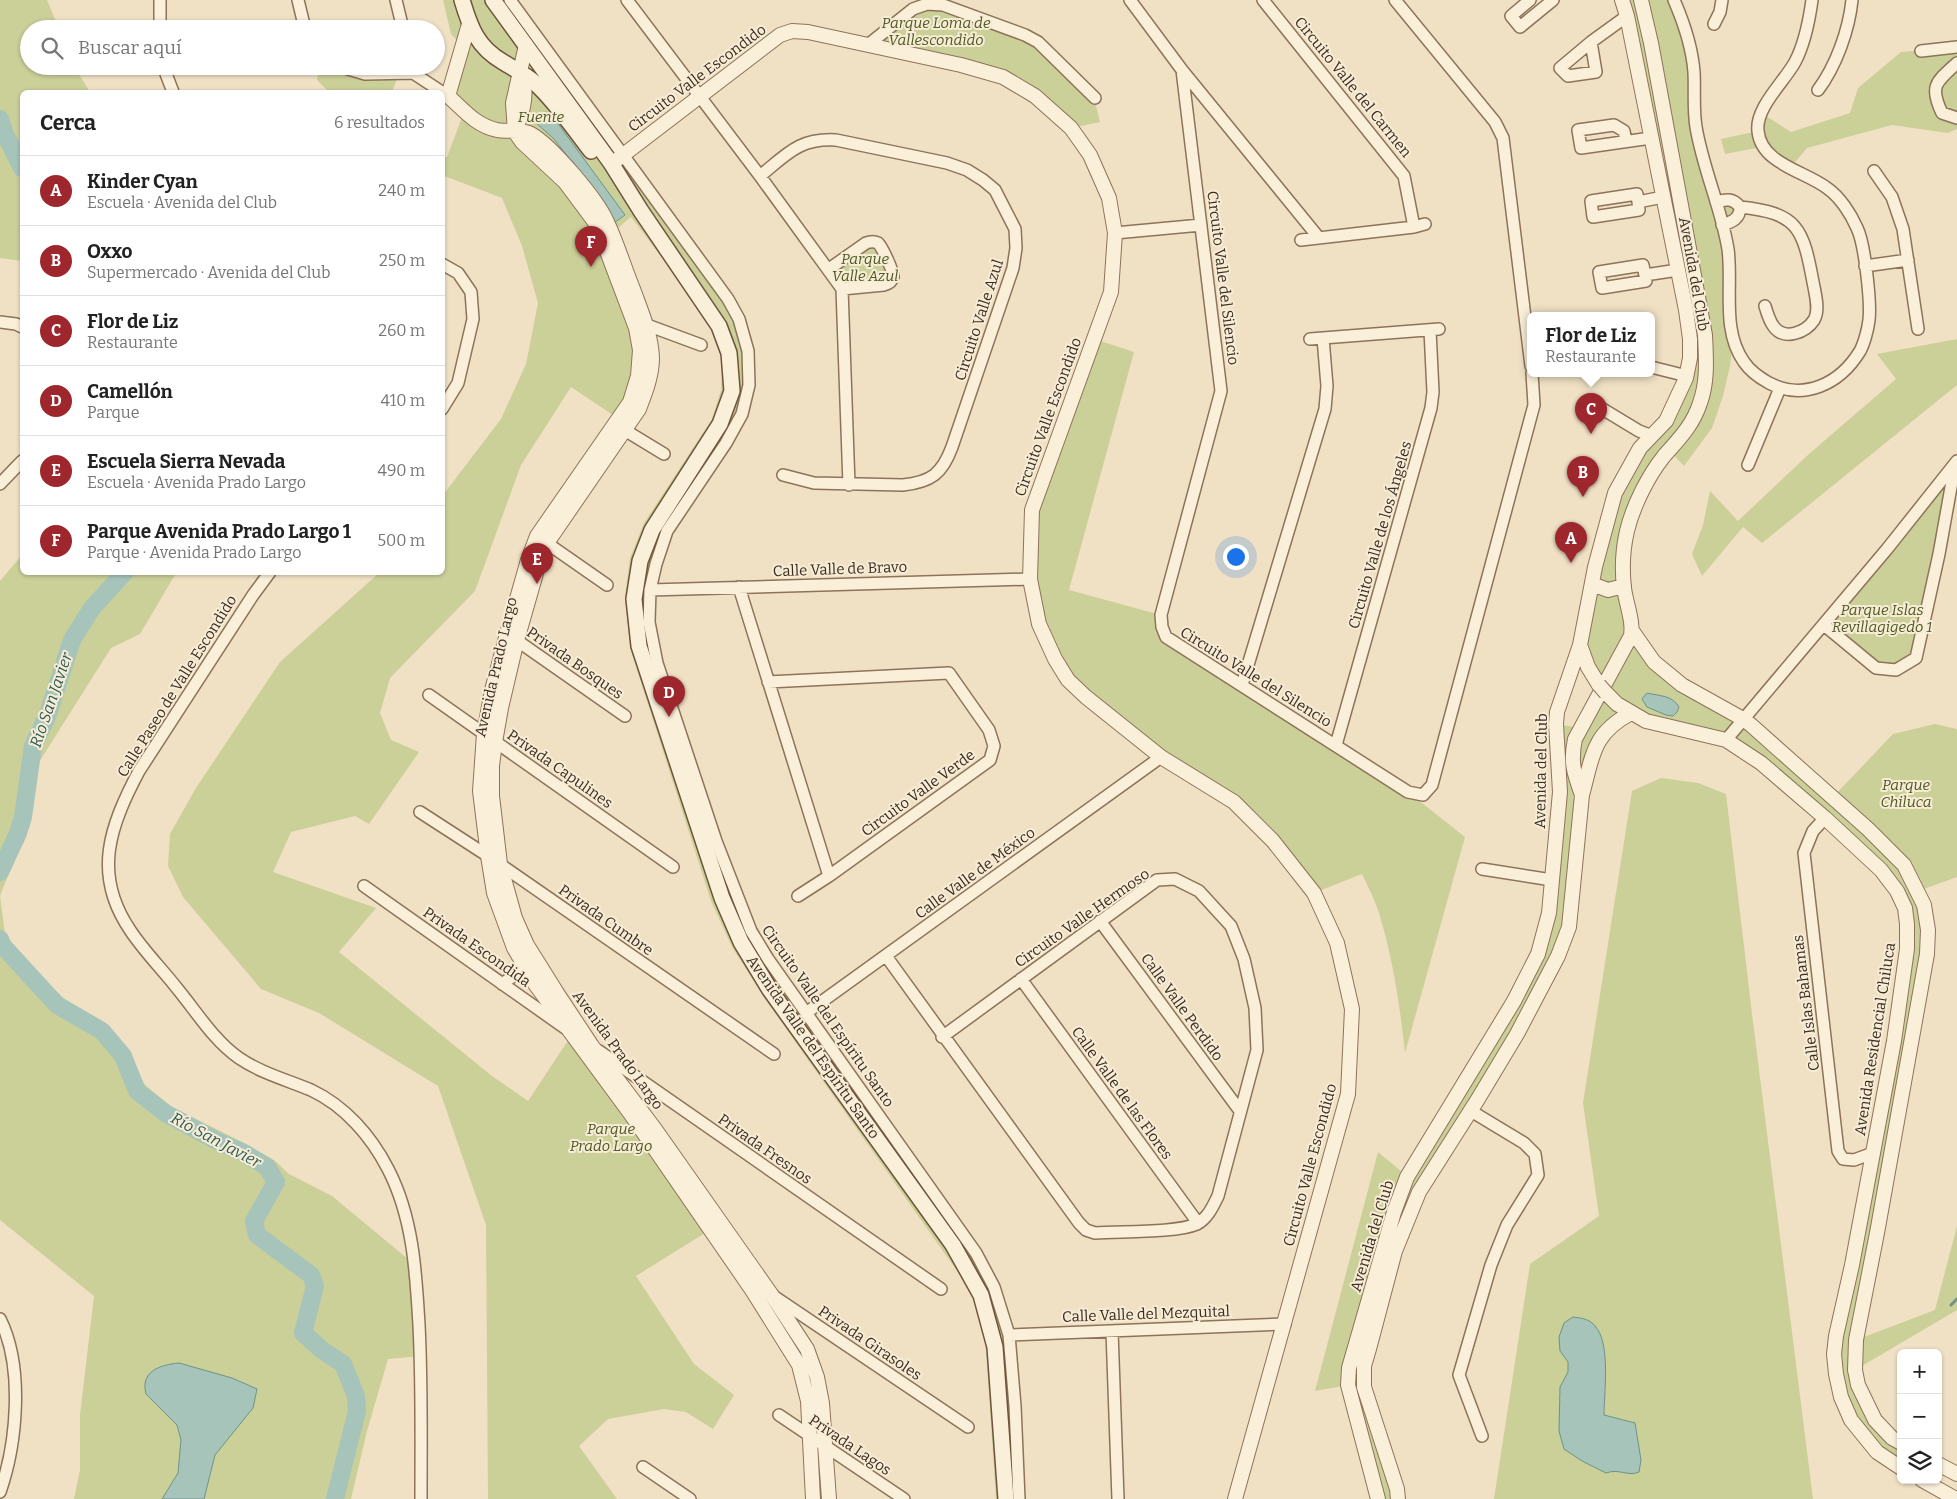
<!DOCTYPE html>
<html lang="es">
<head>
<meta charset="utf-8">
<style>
	:root { --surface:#fff; --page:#f2f2f2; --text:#222; --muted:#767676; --line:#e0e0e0; --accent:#9e272e }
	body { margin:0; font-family:Bitter,serif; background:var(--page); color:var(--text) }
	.controls { position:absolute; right:15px; bottom:15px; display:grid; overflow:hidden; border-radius:8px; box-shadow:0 1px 4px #0004 }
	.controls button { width:45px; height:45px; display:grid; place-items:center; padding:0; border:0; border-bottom:1px solid var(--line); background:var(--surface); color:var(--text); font:25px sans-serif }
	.you { position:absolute; left:1235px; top:556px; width:18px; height:18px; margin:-12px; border:4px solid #fff; border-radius:50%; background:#1a73e8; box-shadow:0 0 0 8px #1a73e833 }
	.badge { display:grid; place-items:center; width:32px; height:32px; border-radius:50%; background:var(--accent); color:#fff; font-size:16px; font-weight:700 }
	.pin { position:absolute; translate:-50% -41px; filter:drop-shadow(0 1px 2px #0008) }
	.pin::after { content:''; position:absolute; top:26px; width:18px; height:15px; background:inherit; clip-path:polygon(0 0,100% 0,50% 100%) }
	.popup { position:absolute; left:1527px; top:312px; width:128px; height:65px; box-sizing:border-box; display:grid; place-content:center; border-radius:8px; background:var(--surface); filter:drop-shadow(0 1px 4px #0005); font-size:16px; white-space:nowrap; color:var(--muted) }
	.popup b { font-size:19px; color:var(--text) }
	.popup::after { content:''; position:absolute; left:50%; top:100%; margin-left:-10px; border:10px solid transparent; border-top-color:var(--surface) }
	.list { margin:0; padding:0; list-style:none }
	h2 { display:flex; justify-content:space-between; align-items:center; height:65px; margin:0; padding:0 20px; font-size:21px }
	h2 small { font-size:16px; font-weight:400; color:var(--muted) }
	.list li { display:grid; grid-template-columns:32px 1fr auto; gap:15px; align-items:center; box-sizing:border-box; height:70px; padding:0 20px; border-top:1px solid var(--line) }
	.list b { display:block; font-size:19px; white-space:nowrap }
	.list p { margin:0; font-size:16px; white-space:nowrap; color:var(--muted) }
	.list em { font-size:16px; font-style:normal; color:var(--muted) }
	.icon { flex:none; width:28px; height:28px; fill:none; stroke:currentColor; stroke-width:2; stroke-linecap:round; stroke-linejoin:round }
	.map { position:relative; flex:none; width:1957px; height:1499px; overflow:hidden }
	.search { position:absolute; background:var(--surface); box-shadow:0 1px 4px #0004; left:20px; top:20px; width:425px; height:55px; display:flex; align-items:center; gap:12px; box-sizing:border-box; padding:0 18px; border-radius:28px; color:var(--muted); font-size:19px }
	.panel { position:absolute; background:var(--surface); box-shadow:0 1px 4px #0004; left:20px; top:90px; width:425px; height:485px; border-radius:8px }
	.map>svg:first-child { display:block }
	.green { fill:#cbcf98; fill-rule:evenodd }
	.water { fill:#a7c4ba; stroke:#6d9388 }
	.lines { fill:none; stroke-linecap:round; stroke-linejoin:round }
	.stream { stroke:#6d9388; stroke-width:3 }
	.river { stroke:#a7c4ba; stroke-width:18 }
	.minor-casing { stroke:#8d735a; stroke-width:14 }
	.tertiary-casing { stroke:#8d735a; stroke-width:16 }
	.secondary-casing { stroke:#6e543d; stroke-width:18 }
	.minor { stroke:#faefd9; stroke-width:11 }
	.tertiary { stroke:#faefd9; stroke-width:14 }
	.secondary { stroke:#faefd9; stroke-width:15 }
	.tertiary-bridge-casing { stroke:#8d735a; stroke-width:16; stroke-linecap:butt }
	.tertiary-bridge { stroke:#faefd9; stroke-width:14 }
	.labels { text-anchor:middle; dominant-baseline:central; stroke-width:4; stroke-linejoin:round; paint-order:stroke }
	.park-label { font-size:15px; font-style:italic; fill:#4f5924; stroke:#f7ecd5 }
	.street-label { font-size:15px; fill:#3c2b1f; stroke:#f7ecd5 }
	.water-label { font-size:16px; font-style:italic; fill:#2d5c57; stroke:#f7ecd5 }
</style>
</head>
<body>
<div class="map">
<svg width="1957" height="1499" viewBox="0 0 1957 1499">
	<rect width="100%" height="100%" fill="#f0e1c5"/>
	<path class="green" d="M0,0H47L59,29H29V66H74L90,92H22V261L0,258Z
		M443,0H510L728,299L748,351L742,414L667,531L649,622L751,931L976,1253L1009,1335L1019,1499H996L986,1350L981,1316L969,1288L763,996L732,947L711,901L630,648L625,597L630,558L644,523L712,419L721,390L722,353L716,329L700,307L631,217L612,233L588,212L636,328L638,376L616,417L571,387L521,465L475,591L390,678L380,713L391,740L419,752L369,824L355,816L291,832L273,872L376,908L339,952L492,1076L528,1101L571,1036L713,1228L636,1276L694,1364L734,1395L713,1429L686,1412L664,1409L608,1419L579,1446L617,1499H488L486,1225L438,1086L319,1013L261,989L183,897L168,866L170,834L196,788L280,662L379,573L442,572L443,495L501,419L526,364L538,303L522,246L502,198L442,175L443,156L447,157L464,112L454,101L474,33L463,47L451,34ZM527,45L620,189L549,97L520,71Z
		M1622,0H1674L1687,33L1695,124L1716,201L1740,207L1722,226L1733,342L1730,366L1723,396L1712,428L1684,466L1670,451L1640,496L1623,586L1593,584L1615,493L1666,421L1690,359Z
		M927,4L1025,35L1093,93L1100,122L1071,128L1003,77L869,44Z
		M1957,47V129L1948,133L1892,125L1807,148L1790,168L1762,147L1725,154L1721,139L1758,131L1766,116L1791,132L1850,113L1858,88L1901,52Z
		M320,66H338L399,73L392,92H329L317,80Z
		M872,236L895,286L843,288L831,269Z
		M1094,339L1134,352L1069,590L1161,615L1166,637L1408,792L1465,837L1405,1053C1400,1006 1393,959 1379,913C1375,900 1368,887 1362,874L1314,893L1234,802L1086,697L1039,624L1032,510Z
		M1957,339V385L1762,543L1743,527L1702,576L1692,554L1703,525L1710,491L1738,521L1809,454L1896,379L1877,354Z
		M1955,464L1916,658L1896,670L1876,668L1824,625Z
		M22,555V572L176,573L140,634L111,648L36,767L24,842L14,860L0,896L5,934L36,973L66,1000L96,1019L115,1035L145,1085L172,1107L244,1143L274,1160L289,1174L332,1196L414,1264L420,1356L388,1359L367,1431L351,1499H74L80,1470V1415L94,1296L0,1220V581Z
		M1593,585L1619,589L1636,641L1654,662L1744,719L1833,797L1893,734L1935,724L1957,729V877L1918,891L1928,930L1856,1340L1935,1310L1957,1226V1310L1855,1370L1864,1400L1901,1443V1468L1863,1437L1836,1374L1907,949L1897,891L1734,744L1628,715L1594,750L1558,956L1419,1192L1364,1366L1398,1499H1378L1348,1385L1315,1391L1378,1152L1407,1176L1514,1001L1549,913L1556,724L1581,728L1603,688L1584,656Z
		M1661,778L1698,783L1726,794L1752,1014L1813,1499H1494L1530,1264L1599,1216L1583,1103L1632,791Z"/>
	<path class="water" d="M545,112L551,114L625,215L614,223L611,214L605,203L553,138L536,123L538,117Z
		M1647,693C1659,696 1672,695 1679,707L1677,712L1673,716L1666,715L1647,707L1642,699Z
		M1573,1317C1581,1318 1590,1319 1595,1326C1611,1343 1604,1393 1604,1415L1635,1423L1641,1460L1639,1472C1628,1477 1619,1468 1606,1473L1582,1461L1564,1449L1559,1431L1560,1387L1568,1372V1362L1560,1351L1559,1337L1564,1323Z
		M179,1363L232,1378L257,1389L253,1408L215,1455L204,1499H162L178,1473L181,1440L177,1425L146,1394C140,1371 160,1365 179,1363Z"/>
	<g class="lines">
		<path class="stream" d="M1951,1305L1957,1299"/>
		<path class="river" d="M0,119L5,134L22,168
			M0,872L18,833L23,817L33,746L47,717L72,640L92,608L125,572
			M0,939L3,946L57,1005L102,1031L123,1056L137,1091L165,1113L217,1141L244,1153L267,1167L276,1182L254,1221L257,1235L311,1275L315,1286L303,1333L322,1350L343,1364L356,1396L357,1411L335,1499"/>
		<defs>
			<path id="minor" d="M298,0L305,29
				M396,0L403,29
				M510,0L728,299L739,319L748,351L749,385L742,414L726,443L667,531L656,564L650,590L649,622L657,663L716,841L751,931L768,959L976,1253L994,1287L1009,1335L1015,1406L1019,1499
				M627,0L760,176L842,289L849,485
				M1130,0L1182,70L1319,238
				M1263,0L1404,176L1414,227
				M1395,0L1495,122L1503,138L1531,366
				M1530,0L1511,16L1520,27L1553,0
				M1674,0C1684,23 1692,46 1694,72C1695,90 1693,109 1696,127C1703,169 1721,207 1728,249C1733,286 1721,330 1744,362C1750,371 1760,378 1769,383C1804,401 1840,384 1860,351C1864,344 1868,329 1869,320C1871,303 1865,244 1857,228C1851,214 1840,197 1827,188C1805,171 1761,164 1758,131C1755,108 1784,82 1795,62C1805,43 1809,22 1812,0
				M1714,24L1720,12L1722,0
				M160,29V0
				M1591,42L1596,72L1568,76L1560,68L1591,42L1627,16
				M869,44L913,9L927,4L943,5L1025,35L1038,42L1095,98
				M1921,51L1957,47
				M1957,63C1936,82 1929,86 1942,113L1957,118
				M163,66L173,92
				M338,66L365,74L413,73
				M1182,70L1221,391L1161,615L1162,627L1166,637L1408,792L1423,795L1432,785L1534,405L1532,373
				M413,73L448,96
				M1818,90C1836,66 1849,30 1852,0
				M1626,141L1624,131L1614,125L1578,130L1581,148L1651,138
				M1874,171L1892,197L1903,229L1918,329
				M760,176C787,154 799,138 836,140L947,163L967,170L983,180L995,190L1015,229L1016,248L1013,268L952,447C942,474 931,482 903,485L814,483L783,475
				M1637,194L1639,210L1593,217L1591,201Z
				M1638,202L1663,197
				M1716,202C1726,199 1733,198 1740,207C1740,219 1732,222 1722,225
				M1740,207C1798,213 1803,228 1813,282C1815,293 1820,310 1814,320C1806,332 1785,341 1774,327C1770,322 1767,313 1765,306
				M1115,233L1201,225
				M1301,240L1414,227L1425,224
				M442,264L458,273L471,292L473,319L458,383L442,409
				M1643,265L1646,281L1602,288L1599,272Z
				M1865,266L1908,260
				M829,269L866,243C871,241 874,241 878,243C882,247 894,272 893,277C892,282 888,284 884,285L842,289
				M1645,275L1678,270
				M0,322L16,324L22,327
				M647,325L701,345
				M1310,339L1439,329
				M1651,367L1687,376
				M1596,405L1639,431L1652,436
				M618,426L664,454
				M1748,465L1780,388
				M0,484L22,461
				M541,539L607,585
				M270,572L253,595L139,771C110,826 92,874 130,930C143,950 161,968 176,987C196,1011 214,1041 239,1058C261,1073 287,1080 311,1090C345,1106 371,1136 388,1169C413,1217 416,1272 419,1325C422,1383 421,1441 421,1499
				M739,587L829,876
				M650,590L1030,579
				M1824,625L1876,668L1896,670L1916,658L1939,554L1955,465
				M512,637L625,716
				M768,682L949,673L989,730L994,746L990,760L829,876L798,896
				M1242,685L1325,409L1327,386L1323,338
				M429,695L673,867
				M1726,740L1887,549L1957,461
				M1336,745L1431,408L1433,392L1430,330
				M420,812L488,856L774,1054
				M1825,818L1813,831L1804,853L1838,1151L1843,1159L1854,1160L1873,1153
				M1482,869L1552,880
				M364,886L565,1028
				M1100,921L1240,1111
				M886,956L1079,1223L1086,1230L1095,1233C1121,1231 1176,1233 1197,1224C1208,1218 1213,1206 1218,1196L1257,1050L1255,1008L1244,959L1231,926L1199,891L1175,879L1157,880L942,1037
				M1021,979L1198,1223
				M502,984L516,974L521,961
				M806,1013L1161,757
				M599,1051L941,1289
				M1471,1111L1524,1143L1535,1154L1538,1175L1507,1225L1491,1265L1459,1375L1482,1436
				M775,1297L968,1427
				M0,1319C24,1367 17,1443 0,1492
				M1112,1331L1118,1499
				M1009,1335L1285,1324
				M779,1415L904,1499
				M643,1467L690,1499"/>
			<path id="tertiary" d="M469,24L448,96C464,110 475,125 497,130C507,132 521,129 531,134C552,146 597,199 607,222C617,243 624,267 633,289C641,311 651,333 652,358C652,376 645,393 639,409L547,543L537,570L517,640L501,708L495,742L492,766V796L500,864L515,918L527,945L557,993L592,1046L655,1129L771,1294L807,1349L817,1377L822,1403L829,1499
				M526,45L513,103L515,132L522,142L565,182L597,225L636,328L640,350L638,376L630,402L537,536L528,560L507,634L492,690L484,734L480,791L488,856L494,893L514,948L535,984L630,1113L752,1290L799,1365L808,1401L813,1499
				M517,126C524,109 528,91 521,74
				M614,162L780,35L792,31L808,32L961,65L1003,77L1035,96L1071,128L1090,155L1109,198L1115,233L1111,292L1032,510L1030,579L1039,624L1055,659L1068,680L1086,697L1161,757L1234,802L1273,841L1314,893L1337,943L1352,1009L1348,1094L1235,1499
				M1592,584L1608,590L1624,586
				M1633,632L1654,662L1682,685L1743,719L1751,725L1868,829L1904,865L1924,905L1928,930L1927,954L1877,1233L1856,1340L1855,1370L1858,1385L1875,1420L1892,1438L1901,1443
				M1630,640C1635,624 1626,604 1624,588C1622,570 1623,548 1627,531C1633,506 1648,476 1664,456C1679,439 1693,425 1700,403C1708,381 1706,358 1705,335L1651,43L1641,0
				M1580,645L1588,667L1599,685
				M1606,693L1617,704L1646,721L1726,740L1761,763L1825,818L1881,870L1897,891L1905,908L1907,924V949L1894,1041L1852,1265L1836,1336L1834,1354L1836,1374L1841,1397L1851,1420L1877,1452L1901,1468
				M1582,795C1593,755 1592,734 1631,713
				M1938,1464L1957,1474
				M1922,1480L1956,1499
				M1378,1499L1348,1385L1349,1368L1394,1212L1407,1177L1514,1001L1538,954L1549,913L1560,792L1556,724L1557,712L1580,645L1595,567L1615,493L1640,448L1666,421L1686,378L1690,358V339L1686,310L1627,16L1622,0
				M1398,1499L1397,1489L1364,1387V1366L1369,1349L1395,1251L1419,1192L1478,1099L1517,1034L1558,956L1569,927L1582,795C1574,773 1570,762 1575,739L1633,632"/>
			<path id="secondary" d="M462,0C470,27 477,47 503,62C514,69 525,74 535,83C556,102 573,128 591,151
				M493,0L611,163L641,211L719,326L729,353L732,391L720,424L652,530L640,561L634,599L639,646L722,898L741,942L770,990L953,1245L981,1295L995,1347L1006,1499"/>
		</defs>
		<use href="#minor" class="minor-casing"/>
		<use href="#tertiary" class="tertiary-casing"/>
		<use href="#secondary" class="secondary-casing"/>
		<use href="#minor" class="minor"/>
		<use href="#tertiary" class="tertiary"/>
		<use href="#secondary" class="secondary"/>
		<defs>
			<path id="tertiary-bridge" d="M1599,685L1606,693"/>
		</defs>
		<use href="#tertiary-bridge" class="tertiary-bridge-casing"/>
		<use href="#tertiary-bridge" class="tertiary-bridge"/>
	</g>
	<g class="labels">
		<g class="park-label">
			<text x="936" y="23">Parque Loma de<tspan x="936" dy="17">Vallescondido</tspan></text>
			<text x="541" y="117">Fuente</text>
			<text x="865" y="259">Parque<tspan x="865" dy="17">Valle Azul</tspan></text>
			<text x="1882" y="610">Parque Islas<tspan x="1882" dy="17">Revillagigedo 1</tspan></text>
			<text x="1906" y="785">Parque<tspan x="1906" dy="17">Chiluca</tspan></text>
			<text x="611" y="1129">Parque<tspan x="611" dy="17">Prado Largo</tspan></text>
		</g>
		<g class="street-label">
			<text transform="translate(697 78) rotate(-37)">Circuito Valle Escondido</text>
			<text transform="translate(1353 87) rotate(51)">Circuito Valle del Carmen</text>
			<text transform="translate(1694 274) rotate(80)">Avenida del Club</text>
			<text transform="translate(1223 278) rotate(83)">Circuito Valle del Silencio</text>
			<text transform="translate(979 320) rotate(-72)">Circuito Valle Azul</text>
			<text transform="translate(1048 417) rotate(-70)">Circuito Valle Escondido</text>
			<text transform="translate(1380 535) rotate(-74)">Circuito Valle de los Ángeles</text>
			<text transform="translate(840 569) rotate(-2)">Calle Valle de Bravo</text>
			<text transform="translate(575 663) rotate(35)">Privada Bosques</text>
			<text transform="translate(496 667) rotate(-77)">Avenida Prado Largo</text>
			<text transform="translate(1256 677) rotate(32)">Circuito Valle del Silencio</text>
			<text transform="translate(177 686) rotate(-58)">Calle Paseo de Valle Escondido</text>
			<text transform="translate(560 769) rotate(35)">Privada Capulines</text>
			<text transform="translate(1541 771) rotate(-89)">Avenida del Club</text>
			<text transform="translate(918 793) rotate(-36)">Circuito Valle Verde</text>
			<text transform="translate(975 873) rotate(-36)">Calle Valle de México</text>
			<text transform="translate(1082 918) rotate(-35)">Circuito Valle Hermoso</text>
			<text transform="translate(606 920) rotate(35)">Privada Cumbre</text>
			<text transform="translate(477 947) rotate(35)">Privada Escondida</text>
			<text transform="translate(1806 1003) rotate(-97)">Calle Islas Bahamas</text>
			<text transform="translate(1182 1007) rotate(54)">Calle Valle Perdido</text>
			<text transform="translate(828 1016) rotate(55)">Circuito Valle del Espíritu Santo</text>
			<text transform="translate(1875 1039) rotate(-81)">Avenida Residencial Chiluca</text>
			<text transform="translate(813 1047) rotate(55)">Avenida Valle del Espíritu Santo</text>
			<text transform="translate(618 1050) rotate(54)">Avenida Prado Largo</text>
			<text transform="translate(1122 1093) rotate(54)">Calle Valle de las Flores</text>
			<text transform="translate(765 1149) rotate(35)">Privada Fresnos</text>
			<text transform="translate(1310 1165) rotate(-75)">Circuito Valle Escondido</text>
			<text transform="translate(1372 1236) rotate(-73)">Avenida del Club</text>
			<text transform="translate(1146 1314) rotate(-2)">Calle Valle del Mezquital</text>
			<text transform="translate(870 1343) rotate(34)">Privada Girasoles</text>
			<text transform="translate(850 1445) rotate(34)">Privada Lagos</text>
		</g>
		<g class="water-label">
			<text transform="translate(51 700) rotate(-71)">Río San Javier</text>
			<text transform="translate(216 1140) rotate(28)">Río San Javier</text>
		</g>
	</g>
</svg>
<div class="controls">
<button>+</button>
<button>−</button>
<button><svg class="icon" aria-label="layers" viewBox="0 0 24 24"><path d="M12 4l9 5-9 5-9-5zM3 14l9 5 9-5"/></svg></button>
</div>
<div class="you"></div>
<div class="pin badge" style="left:1571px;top:563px">A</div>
<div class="pin badge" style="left:1583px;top:497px">B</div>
<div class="pin badge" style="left:1591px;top:434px">C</div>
<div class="popup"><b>Flor de Liz</b>Restaurante</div>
<div class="pin badge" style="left:669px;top:717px">D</div>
<div class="pin badge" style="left:537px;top:584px">E</div>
<div class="pin badge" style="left:591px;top:267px">F</div>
<div class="search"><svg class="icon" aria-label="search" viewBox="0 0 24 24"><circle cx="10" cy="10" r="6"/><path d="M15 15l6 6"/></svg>Buscar aquí</div>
<section class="panel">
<h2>Cerca<small>6 resultados</small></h2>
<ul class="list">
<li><span class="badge">A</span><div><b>Kinder Cyan</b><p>Escuela · Avenida del Club</p></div><em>240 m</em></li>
<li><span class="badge">B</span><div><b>Oxxo</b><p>Supermercado · Avenida del Club</p></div><em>250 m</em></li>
<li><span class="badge">C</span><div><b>Flor de Liz</b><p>Restaurante</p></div><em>260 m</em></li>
<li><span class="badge">D</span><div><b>Camellón</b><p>Parque</p></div><em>410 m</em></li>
<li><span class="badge">E</span><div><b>Escuela Sierra Nevada</b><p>Escuela · Avenida Prado Largo</p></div><em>490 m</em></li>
<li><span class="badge">F</span><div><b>Parque Avenida Prado Largo 1</b><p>Parque · Avenida Prado Largo</p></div><em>500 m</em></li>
</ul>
</section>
</div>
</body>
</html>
